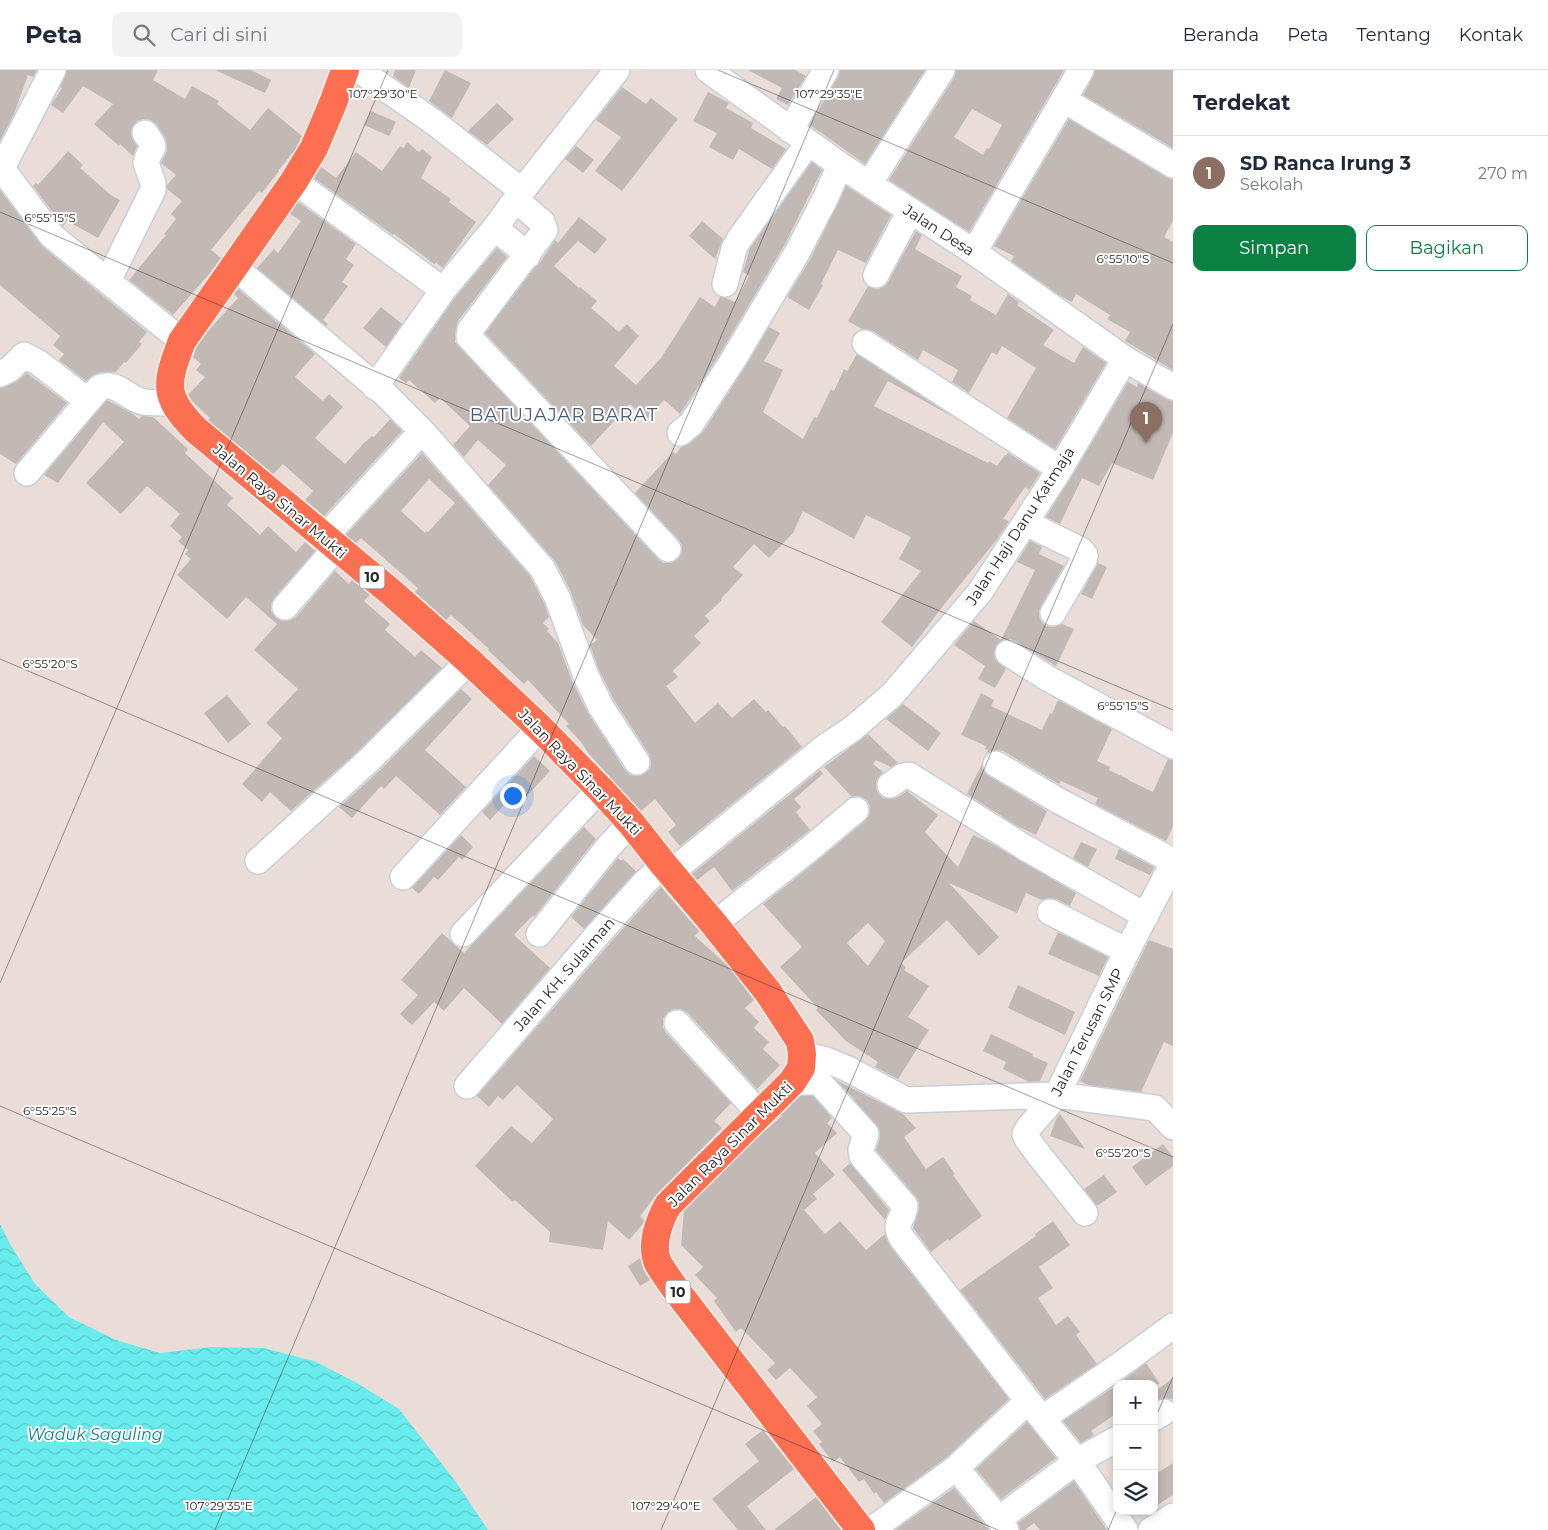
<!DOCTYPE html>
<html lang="id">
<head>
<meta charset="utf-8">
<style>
	:root { --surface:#fff; --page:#f2f2f3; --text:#1f2937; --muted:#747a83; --line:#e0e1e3; --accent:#0b8043 }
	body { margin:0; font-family:Montserrat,sans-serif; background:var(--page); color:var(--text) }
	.controls { position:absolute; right:15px; bottom:15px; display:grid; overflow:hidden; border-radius:10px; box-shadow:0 2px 8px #0003 }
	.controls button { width:45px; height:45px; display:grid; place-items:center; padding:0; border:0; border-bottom:1px solid var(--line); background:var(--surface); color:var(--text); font:25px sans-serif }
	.you { position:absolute; left:512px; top:725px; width:18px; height:18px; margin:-12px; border:4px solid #fff; border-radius:50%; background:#1a73e8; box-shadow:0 0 0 8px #1a73e833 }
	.badge { display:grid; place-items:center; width:32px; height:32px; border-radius:50%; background:var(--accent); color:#fff; font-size:16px; font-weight:700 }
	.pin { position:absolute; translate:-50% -41px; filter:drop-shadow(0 1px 2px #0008) }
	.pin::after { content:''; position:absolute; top:26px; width:18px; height:15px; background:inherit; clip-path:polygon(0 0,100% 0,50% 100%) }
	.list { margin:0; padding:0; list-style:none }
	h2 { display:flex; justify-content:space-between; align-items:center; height:65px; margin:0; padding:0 20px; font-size:21px }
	h2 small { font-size:16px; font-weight:400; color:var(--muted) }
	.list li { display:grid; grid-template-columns:32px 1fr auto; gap:15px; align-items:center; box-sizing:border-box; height:75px; padding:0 20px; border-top:1px solid var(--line) }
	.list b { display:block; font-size:19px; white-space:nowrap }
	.list p { margin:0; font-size:16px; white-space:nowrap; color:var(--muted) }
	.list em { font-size:16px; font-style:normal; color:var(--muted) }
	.actions { display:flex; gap:10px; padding:15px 20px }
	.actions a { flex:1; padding:11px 0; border:1px solid var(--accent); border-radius:10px; text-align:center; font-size:18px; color:var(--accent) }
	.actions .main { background:var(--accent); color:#fff }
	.icon { flex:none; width:28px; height:28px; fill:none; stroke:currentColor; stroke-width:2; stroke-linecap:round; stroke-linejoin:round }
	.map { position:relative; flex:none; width:1173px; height:1460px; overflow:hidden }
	header { display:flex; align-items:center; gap:30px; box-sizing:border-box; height:70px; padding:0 25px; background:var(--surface); border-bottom:1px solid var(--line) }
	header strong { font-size:24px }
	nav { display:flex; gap:28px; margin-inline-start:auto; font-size:18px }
	.search { width:350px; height:45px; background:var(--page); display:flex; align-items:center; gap:12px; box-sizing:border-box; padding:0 18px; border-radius:10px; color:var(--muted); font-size:19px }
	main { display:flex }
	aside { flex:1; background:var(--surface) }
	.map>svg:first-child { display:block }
	.water { fill:url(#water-waves) }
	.building { fill:#c2b9b4; fill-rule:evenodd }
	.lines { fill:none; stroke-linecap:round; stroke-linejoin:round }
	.minor-casing { stroke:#c6cfd9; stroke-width:28 }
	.highway-casing { stroke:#fff; stroke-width:30 }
	.minor { stroke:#fff; stroke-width:25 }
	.highway { stroke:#fc6f51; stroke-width:28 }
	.ticks { fill:none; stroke:#272727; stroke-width:1; stroke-opacity:0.45 }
	.labels { text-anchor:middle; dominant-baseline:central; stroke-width:4; stroke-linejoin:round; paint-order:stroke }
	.shield { fill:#fff; stroke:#686868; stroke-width:1 }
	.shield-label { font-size:14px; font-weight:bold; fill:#272727 }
	.street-label { font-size:15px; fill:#272727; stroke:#fff }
	.water-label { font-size:16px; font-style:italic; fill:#0e818c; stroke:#fff }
	.quarter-label { font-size:18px; letter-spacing:1px; fill:#485c76; stroke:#fff }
	.ticks-label { font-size:12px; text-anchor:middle; fill:#272727; stroke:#fff; stroke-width:4; stroke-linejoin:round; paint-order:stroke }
</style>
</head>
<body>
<header>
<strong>Peta</strong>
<div class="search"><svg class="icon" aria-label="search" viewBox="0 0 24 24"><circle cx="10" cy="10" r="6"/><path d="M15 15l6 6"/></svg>Cari di sini</div>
<nav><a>Beranda</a><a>Peta</a><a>Tentang</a><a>Kontak</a></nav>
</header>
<main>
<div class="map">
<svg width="1173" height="1460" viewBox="0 0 1173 1460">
	<defs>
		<pattern id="water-waves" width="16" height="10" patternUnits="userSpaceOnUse" patternTransform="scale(1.25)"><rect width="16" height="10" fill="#6aebec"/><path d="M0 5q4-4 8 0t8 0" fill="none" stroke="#5ccaca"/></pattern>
	</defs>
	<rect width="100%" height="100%" fill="#eaddd8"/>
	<path class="water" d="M0,1154L10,1174L35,1214L69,1247L116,1270L160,1283L211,1277L263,1278L314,1291L357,1313L399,1339L456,1412L488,1460H0Z"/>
	<path class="building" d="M0,0H37L33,7L28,5L14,44L0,71Z
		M67,0H158L153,10L185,29L192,16L219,31L217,34L250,60L268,38L302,66L295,80L278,101H279L262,123L259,121L211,180L221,188L210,203L173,245L129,210L166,165L164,164L176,149L171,144L182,131L167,119V115L176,105L161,93L167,81L166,69L157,55L151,50L144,49L137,51L132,57L131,64L137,76L133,86L120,74L119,76L94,54L113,34L83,16L63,43L51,35L62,18L60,17Z
		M215,0H251L271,10L265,23Z
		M395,0H416L409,18L393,6Z
		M445,0L471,13L452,48L429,31Z
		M748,0H795L806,6L788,35L776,29L782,18Z
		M840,0H925L865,94L810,55L838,7Z
		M956,0H1064L969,162L889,110L954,8ZM972,39L1002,55L989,79L987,78L983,85L954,67Z
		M1095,0H1173V78L1083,25L1093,7Z
		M622,17L646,34L651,28L678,49L622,121L595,101L621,67L596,50Z
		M708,22L729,33L726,38L753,53L751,58L786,79L772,99L739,79L733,90L709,77L717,63L693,51Z
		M497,33L514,49L487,75L468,61Z
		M371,41L396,52L389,66L364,55Z
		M1069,49L1166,107L1173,109V151L1164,167L1173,172V300L1125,271L1130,262L1107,249L1110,245L1076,224L1072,232L1059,225L1011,191L1014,186L994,176Z
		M407,72L419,82L422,79L432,87L421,108L451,129L449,132L476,152L443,198L436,193L434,194L394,164L393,165L314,108L321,97L336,108L356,82L382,101L400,76L404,78Z
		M576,76L594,90L583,103L565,89Z
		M68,81L83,95L80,98L112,126L120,130L98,168L67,151L63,156L33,116L36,113L38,115Z
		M812,92L822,100L785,174L721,282L680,344L664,330L647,349L630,334L591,376L485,263L535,197L539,194L555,170L558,173L579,147L607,169L595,184L578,171L554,196L579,218L580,217L597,231L591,238L619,262L627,254L639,266L614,296L636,315L661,288L700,227L715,237L720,227L726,228L735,232L749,206L743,202L750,178Z
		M846,116L891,145L866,193L838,180L821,214L823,215L809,240L787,227L811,188Z
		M0,120L43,177L147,262L139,272L142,274L126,293L124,292L116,302H101L94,305L86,311L59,290L64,284L53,275L60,266L0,215Z
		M298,132L356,174L346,189L354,195L342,212L348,216L323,250L328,254L326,256L257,198L274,179L278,183L301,151L290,144Z
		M702,151L723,169L715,189L689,166Z
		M916,161L922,165L915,179L962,206L956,217L972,226L970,230L996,245L1008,224L1019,232L1017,235L1054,260L1043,275L1074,293L1083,277L1106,293L1055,379L1007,348L1036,298L1002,276L997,285L992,282L969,323L952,312L958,300L923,280L918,290L873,261L862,259L848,251L868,216L877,219L884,217L888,212Z
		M497,178L507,187L458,251L456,258L455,272L658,489L663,493H671L678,489L682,483V475L678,469L635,423L673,382L676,384L681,377L689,374L703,362L745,297L769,257L780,263L764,291L783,300L763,342L803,369L814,347L817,348L831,319L834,321L844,299L847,301L857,284L955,348L888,311L874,336L988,393L989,391L997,396L1005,385L1006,386L1008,383L1040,403L1029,420L1025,417L1003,449L1009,451L998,468L946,532L912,577L881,552L921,501L899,489L911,467L866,445L854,469L803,441L793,463L769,488L754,474L733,497L743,505L721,529L722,530L705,546L710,551L694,566L701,573L673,601L678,607L666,616L695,653L718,633L732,648L754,629L766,642L768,640L783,657L785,656L802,677L680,776L668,762L676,755L655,729L641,741L589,684L581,672L566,656L569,654L528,610L524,614L488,580L489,579L451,545L446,550L415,522L418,518L361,468L356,473L346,465L422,383L530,506L544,533L549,547L543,553L549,559L547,561L558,573L572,611L588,643L625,700L630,705L637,706L644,704L650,699L651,692L649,684L614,630L599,600L590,575L597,570L583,555L570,520L555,491L488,415L506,395L478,370L464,387L453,375L470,356L440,328L435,333L409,310L406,313L399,308L454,229ZM429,409L455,433L428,462L427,461L425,463L401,441Z
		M238,219L315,284L295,307L323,331L329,324L343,337L315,368L345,394L363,374L372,366L374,367L390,349L402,361L324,446L305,430L313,421L283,394L273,404L208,350L210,348L193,332L188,325L205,307L196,300L201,294L193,287L196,278L208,261L238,228L234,224Z
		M381,237L402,254L386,277L363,258Z
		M27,303L67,333L16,394L0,384V318L16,312Z
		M1128,312L1137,317L1138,313L1166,329L1173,331V363L1153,410L1112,393L1099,416L1082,408L1060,454L1046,447L1072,406Z
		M107,330L133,344L139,349L142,346L153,347L188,379L185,383L233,428L227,435L260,465L268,456L296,482L305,472L315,481L274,528L271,535V541L276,548L283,551L290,550L296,547L335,501L349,514L352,510L370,525L364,531L390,554L385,560L415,587L421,580L442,598L358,681L291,741L270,722L262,732L242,714L282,668L266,653L298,619L254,580L277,554L246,527L227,549L177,505L191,489L185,484L188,480L178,471L182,467L170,456L180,444L147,416L121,444L86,413L124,372L103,352L58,413L44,405Z
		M1030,471L1042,477L1039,484L1064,496L1041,536L1039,542L1040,550L1046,556L1053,557L1062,554L1074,559L1056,596L1015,571L1008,569L1001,571L996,576L994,583L996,590L1006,599L995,618L978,609L985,596L954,575L974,551L1001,570L1035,500L1017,492Z
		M1098,493L1107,497L1092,529L1081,524Z
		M461,619L472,629L425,680L466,717L440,745L396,706L384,719L381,716L352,748L339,737L378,702Z
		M981,623L994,630L991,636L1042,660L1050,643L1052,644L1058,630L1112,659L1097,691L1110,697L1109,700L1128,709V710L1153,722L1168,689L1173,690V757L1166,771L1095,734L1098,728L1061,711L1059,714L1003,681L996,680L986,684L988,680L985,679L986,676L961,665Z
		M227,625L251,654L228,673L204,643Z
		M903,634L941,663L928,681L886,649Z
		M868,664L898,693L891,697L876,690L873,694L883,702L877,709L876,717L878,723L883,728L891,729L898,727L907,721L938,745L925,762L958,797L973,765L987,771L1076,823L1070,836L1056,829L1049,828L1042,830L1026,823L1017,843L949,813L999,867L979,886L947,850L901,893L906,897L904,900L929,916L908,947L929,960L898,1009L875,997L878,992L846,971L816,940L818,938L780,897L802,877L763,834L816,792L865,751L869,745L870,737L867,730L860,726L852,727L824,697ZM868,853L885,871L868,896L847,873Z
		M534,686L550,701L524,729L516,722L490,750L482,742Z
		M982,694L983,701L989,706L1047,741L1036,765L1017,756L967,724Z
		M820,700L823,704L794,729L801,737L796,742L810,760L732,821L714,797L697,810L692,804Z
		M584,757L596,769L534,847L533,845L514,865L550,898L502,954L464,918L444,941L434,932L412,955L400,944L418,925L401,910L442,863L464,883Z
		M461,765L473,777L462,790L459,787L438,810L434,807L419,824L412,818Z
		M1081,772L1097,779L1088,797L1073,788Z
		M1119,779L1154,797L1150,805L1115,789Z
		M618,788L621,791L623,789L636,801L584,859L571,847Z
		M661,817L699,861L695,866L728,896L754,930L745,938L759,952L754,958L769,972L763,979L780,995L757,1019L688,943L681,939H674L668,942L663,949V957L666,963L731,1033L714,1051L722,1058L657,1124L640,1146L644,1150L643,1154L629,1170L608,1151L603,1180L549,1172L550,1162L515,1130L513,1132L475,1096L511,1056L532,1073L553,1049L517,1015L503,1030L498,1026L489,1037L477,1026L611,872Z
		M1058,862L1108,887L1099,906L1048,884Z
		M1149,870L1173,879V976L1164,972L1141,1022L1088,1015L1080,1011Z
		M1018,915L1075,942L1065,965L1008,938Z
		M991,964L1033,984L1032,986L1048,993L1040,1011L1029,1012L1003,999L1006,992L983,981Z
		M836,1010L903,1044L916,1058L904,1067L926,1099L943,1087L955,1104L953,1105L982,1146L949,1171L948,1169L931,1182L913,1158L919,1138V1133L916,1127L876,1080L880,1068L879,1058L854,1030L857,1026L854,1029Z
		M800,1026H813L832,1048L827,1053L837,1063L815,1083L835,1105L813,1124L817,1129L804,1140L825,1164L840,1151L866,1180L885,1164L890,1176L1009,1329L947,1387L884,1433L876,1422L874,1424L864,1409L859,1412L840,1387L833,1392L819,1374L822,1372L813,1361L822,1354L807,1336L817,1327L790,1298L776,1310L767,1300L775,1293L741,1258L736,1262L714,1231L717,1228L695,1205L703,1197L681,1175L684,1141L759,1066L782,1046L781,1045Z
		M1060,1044L1085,1079L1050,1066L1057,1047Z
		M1163,1074L1173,1087V1096L1146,1116L1132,1097Z
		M850,1093L889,1140L885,1150L842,1100Z
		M1104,1105L1117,1122L1097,1136L1084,1119Z
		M1053,1151L1070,1175L1039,1197L1053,1218L1038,1228L1056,1255L1068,1246L1080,1262L1076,1265L1097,1294L1045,1329L960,1220L1036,1166L1035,1164Z
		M640,1188L644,1201L650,1210L640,1216L628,1196Z
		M1146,1293L1160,1314H1118L1125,1309Z
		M1173,1308V1329L1163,1328L1154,1331V1316L1157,1320Z
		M1117,1315V1343L1091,1361L1094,1365L1081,1373L1063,1351Z
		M1027,1352L1056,1388L1001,1429L976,1399Z
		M763,1360L794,1399L747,1436L766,1460H738L712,1429L759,1391L745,1374Z
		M1173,1393V1425L1154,1437V1405Z
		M1074,1411L1107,1460H1040L1034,1453L1025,1460H1020L1018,1453Z
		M954,1418L989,1460H895Z
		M816,1427L841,1460H774Z"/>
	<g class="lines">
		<defs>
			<path id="minor" d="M359,0L435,53L522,121
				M708,0L840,95L974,182L1125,289L1173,317
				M1064,30L1173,95
				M790,60L826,0
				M0,96L52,166L182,271
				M2,98L53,0
				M294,111L443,220
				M869,114L942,0
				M516,130L542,152L545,160L470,260L469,267L668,479
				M495,158L528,185
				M974,182L1081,0
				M233,196L385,324L422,361L542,498L557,527L586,606L601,637L637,692
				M876,205L910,141
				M108,211L153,120V113L146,93C150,74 160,83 145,63
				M725,214L734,179L738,171L808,73
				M865,273L1060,399
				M0,304L10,299L24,285L39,293L88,331
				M375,317L443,220L495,158L522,121L617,0
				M680,363L691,354L733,290L798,181L826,127L840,95
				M27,403L99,318C116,309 128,330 144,332C154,333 164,333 173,333
				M1026,453L1081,480L1085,485L1084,490L1053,543
				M324,468L422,361
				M285,537L336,478
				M1008,583L1047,608L1173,676
				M996,694L1059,731L1173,791
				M890,715L903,706L909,705L1024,777L1146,846
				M258,791L368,691L469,591
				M670,803L825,677L852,659L892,625L980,522L1060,399L1125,289
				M403,807L540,658
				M1050,842L1127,881
				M714,854L807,781L856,740
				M463,864L600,719
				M539,864L609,776L631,753
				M677,953L760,1044
				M802,984L826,990L848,999L906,1030L1057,1025L1155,1038L1173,1057
				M792,1012H819L866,1064L861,1080L862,1086L905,1136C904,1150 893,1151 901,1167L1028,1331L1077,1391L1125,1460
				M467,1016L600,862L646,811L664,795
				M1085,1143L1039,1085L1027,1069L1025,1064L1029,1057L1057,1025L1127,881L1173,793
				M1043,1348L1117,1297L1173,1256
				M1154,1348L1164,1342
				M956,1398L999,1449L1006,1460
				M999,1449L1077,1391L1117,1369
				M871,1460L956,1398L1028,1331
				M1151,1460L1173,1446"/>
			<path id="highway" d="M345,0L333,33L314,78L294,111L182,271C166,313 162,326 196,360L392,523L469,591L540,658L600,719L631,753L664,795L714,854L768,922L800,971L802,984L801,998L792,1012L668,1135C659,1151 650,1175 658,1193C663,1202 670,1211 676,1220L861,1460"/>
		</defs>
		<use href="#minor" class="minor-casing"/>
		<use href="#highway" class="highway-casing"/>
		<use href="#minor" class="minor"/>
		<use href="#highway" class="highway"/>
	</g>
	<path class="ticks" d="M718,0L1173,193M0,142L1173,640M0,589L1173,1087M0,913L388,0M0,1036L998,1460M1154,1351L1173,1307M215,1460L834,0M661,1460L1173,254M1108,1460L1117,1439"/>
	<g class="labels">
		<g class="shield">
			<rect x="359.5" y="495.5" width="25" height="23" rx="4"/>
			<rect x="665.5" y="1210.5" width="25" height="23" rx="4"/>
		</g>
		<g class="shield-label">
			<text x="372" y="507">10</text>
			<text x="678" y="1222">10</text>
		</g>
		<g class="street-label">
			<text transform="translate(939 160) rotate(33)">Jalan Desa</text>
			<text transform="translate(280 431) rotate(40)">Jalan Raya Sinar Mukti</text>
			<text transform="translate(1020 456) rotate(-57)">Jalan Haji Danu Katmaja</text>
			<text transform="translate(580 702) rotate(46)">Jalan Raya Sinar Mukti</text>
			<text transform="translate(564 904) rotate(-49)">Jalan KH. Sulaiman</text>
			<text transform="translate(1087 962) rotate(-63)">Jalan Terusan SMP</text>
			<text transform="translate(730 1074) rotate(-45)">Jalan Raya Sinar Mukti</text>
		</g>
		<g class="water-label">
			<text x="95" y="1364">Waduk Saguling</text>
		</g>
		<g class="quarter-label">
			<text x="564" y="345">BATUJAJAR BARAT</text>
		</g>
	</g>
	<g class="ticks-label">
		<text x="383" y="28">107°29'30"E</text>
		<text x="829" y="28">107°29'35"E</text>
		<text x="50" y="152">6°55'15"S</text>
		<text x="1123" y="193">6°55'10"S</text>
		<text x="50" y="598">6°55'20"S</text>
		<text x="1123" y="640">6°55'15"S</text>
		<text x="50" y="1045">6°55'25"S</text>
		<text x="1123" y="1087">6°55'20"S</text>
		<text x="219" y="1440">107°29'35"E</text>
		<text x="666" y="1440">107°29'40"E</text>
	</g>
</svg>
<div class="controls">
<button>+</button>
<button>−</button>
<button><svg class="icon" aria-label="layers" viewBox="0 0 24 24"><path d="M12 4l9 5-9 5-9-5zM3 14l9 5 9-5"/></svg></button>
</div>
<div class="you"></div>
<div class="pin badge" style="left:1146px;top:373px;background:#8d6e63">1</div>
</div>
<aside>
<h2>Terdekat<small></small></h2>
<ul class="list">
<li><span class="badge" style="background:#8d6e63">1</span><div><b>SD Ranca Irung 3</b><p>Sekolah</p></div><em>270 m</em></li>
</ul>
<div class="actions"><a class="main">Simpan</a><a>Bagikan</a></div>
</aside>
</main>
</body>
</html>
